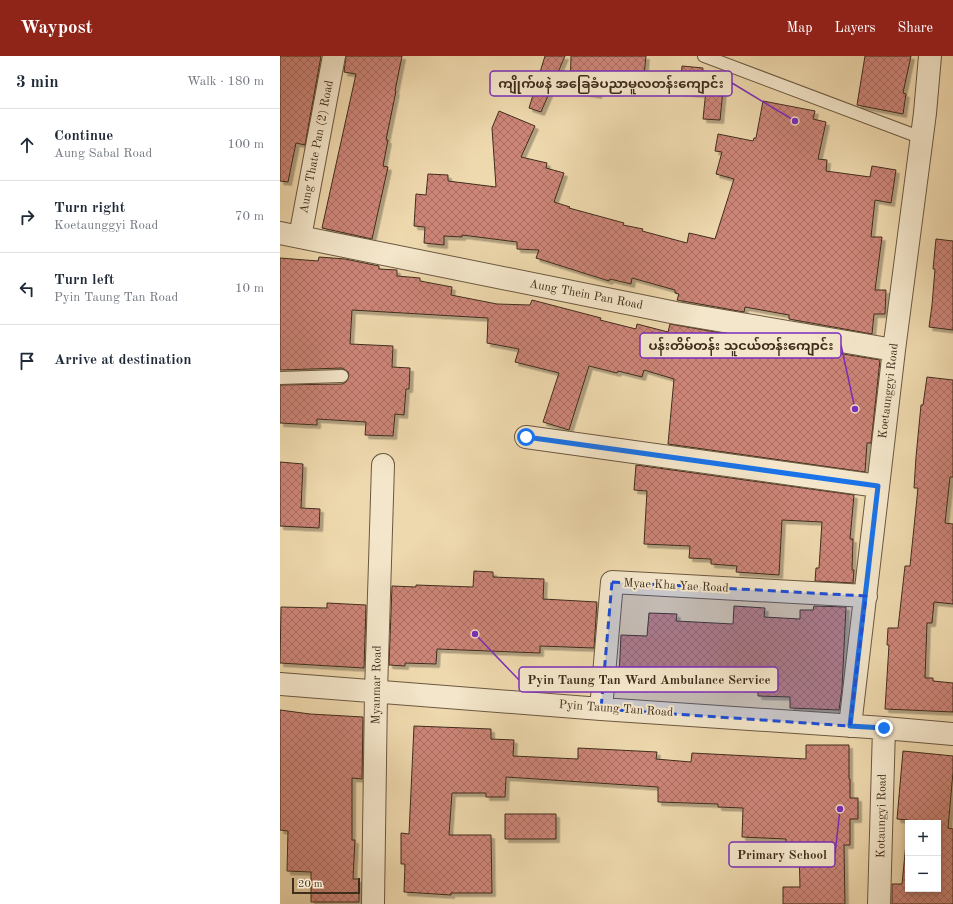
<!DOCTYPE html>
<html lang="en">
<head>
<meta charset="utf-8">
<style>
	:root { --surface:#fff; --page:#f2f2f3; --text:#1f2937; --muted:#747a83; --line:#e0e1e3; --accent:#8f2418 }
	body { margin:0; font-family:"Old Standard TT","Noto Sans Myanmar",serif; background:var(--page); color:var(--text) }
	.controls { position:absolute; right:12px; bottom:12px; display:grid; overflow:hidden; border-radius:0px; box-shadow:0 2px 6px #0003 }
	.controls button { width:36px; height:36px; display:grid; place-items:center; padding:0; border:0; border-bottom:1px solid var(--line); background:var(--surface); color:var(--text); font:20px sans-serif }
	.scale { position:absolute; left:12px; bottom:10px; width:68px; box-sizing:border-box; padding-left:4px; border:2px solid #3f2d1c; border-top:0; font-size:11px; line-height:14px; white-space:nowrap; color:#3f2d1c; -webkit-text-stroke:3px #f4e6ca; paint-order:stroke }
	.stop { position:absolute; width:12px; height:12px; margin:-9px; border:3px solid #1a73e8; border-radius:50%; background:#fff }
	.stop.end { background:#1a73e8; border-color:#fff; box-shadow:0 1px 4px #0008 }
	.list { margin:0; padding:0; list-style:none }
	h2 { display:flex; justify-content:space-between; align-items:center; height:52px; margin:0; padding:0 16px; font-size:17px }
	h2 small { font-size:13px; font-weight:400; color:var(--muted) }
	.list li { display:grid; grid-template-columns:26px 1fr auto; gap:12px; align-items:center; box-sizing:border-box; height:72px; padding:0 16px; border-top:1px solid var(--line) }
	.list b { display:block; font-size:15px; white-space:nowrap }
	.list p { margin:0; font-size:13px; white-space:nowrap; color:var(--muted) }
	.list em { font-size:13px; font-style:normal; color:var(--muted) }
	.icon { flex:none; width:22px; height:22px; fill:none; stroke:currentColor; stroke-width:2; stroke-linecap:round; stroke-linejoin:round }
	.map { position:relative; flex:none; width:673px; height:848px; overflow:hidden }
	header { display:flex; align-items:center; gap:24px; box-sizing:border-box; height:56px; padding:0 20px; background:var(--accent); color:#fff }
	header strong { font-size:19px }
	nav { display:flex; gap:22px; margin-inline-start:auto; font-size:14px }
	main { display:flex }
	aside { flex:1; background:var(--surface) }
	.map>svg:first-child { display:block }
	.building { fill:url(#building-cross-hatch); stroke:#3f2d1c; filter:url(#shadow) }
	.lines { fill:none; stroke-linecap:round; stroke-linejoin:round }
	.service-casing { stroke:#6b5840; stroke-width:14 }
	.minor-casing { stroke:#6b5840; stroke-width:24 }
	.service { stroke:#f4e6ca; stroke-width:12 }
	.minor { stroke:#f4e6ca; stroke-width:22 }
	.route { stroke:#1a73e8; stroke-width:5 }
	.marked { fill:#1d4ed8; fill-opacity:0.2; stroke:#1d4ed8; stroke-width:3; stroke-dasharray:8 5; stroke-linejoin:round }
	.labels { text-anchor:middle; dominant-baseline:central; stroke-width:4; stroke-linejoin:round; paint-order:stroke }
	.street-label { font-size:12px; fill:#3f2d1c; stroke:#f4e6ca }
	.leader { fill:none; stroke:#7b2cbf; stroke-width:1.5 }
	.callout-dot { fill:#7b2cbf; stroke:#f4e6ca; stroke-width:1.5 }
	.callout { fill:#f4e6ca; stroke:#7b2cbf; stroke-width:1.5 }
	.callout-label { font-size:13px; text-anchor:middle; font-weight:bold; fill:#3f2d1c }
</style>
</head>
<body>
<header>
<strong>Waypost</strong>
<nav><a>Map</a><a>Layers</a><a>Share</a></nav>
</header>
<main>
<aside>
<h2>3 min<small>Walk · 180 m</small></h2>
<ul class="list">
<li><svg class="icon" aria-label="ahead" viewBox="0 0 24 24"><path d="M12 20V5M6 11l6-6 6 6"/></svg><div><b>Continue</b><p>Aung Sabal Road</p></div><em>100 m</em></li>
<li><svg class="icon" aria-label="right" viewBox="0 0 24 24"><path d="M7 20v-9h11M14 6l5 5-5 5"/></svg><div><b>Turn right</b><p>Koetaunggyi Road</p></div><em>70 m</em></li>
<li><svg class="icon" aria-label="left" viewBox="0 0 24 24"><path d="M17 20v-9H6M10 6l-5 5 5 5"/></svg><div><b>Turn left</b><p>Pyin Taung Tan Road</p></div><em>10 m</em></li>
<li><svg class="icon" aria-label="arrive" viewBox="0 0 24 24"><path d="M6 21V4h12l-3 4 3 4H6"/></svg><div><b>Arrive at destination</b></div></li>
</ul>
</aside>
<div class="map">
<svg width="673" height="848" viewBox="0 0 673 848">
	<defs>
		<pattern id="building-cross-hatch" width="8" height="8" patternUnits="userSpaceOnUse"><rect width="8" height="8" fill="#cd8578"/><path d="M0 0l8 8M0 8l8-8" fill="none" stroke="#a86d62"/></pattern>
		<filter id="shadow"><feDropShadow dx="3.5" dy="3.5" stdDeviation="0" flood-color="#0004"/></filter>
	</defs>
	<rect width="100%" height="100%" fill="#eed8ad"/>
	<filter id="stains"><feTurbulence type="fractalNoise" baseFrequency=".005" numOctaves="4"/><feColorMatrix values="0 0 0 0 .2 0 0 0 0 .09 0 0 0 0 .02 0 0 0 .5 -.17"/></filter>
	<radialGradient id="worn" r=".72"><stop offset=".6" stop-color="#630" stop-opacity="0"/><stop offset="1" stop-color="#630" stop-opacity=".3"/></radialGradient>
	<path class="building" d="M0,0H41L25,89L16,87L8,126L0,125Z
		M66,0H122L115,35H116L106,84H108L103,110L108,111L92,183L42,172L76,18L64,16Z
		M265,0H285L261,56L249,52Z
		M291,0H366L363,30L320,27L318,39L290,34Z
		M585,0H631L623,37L626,38L623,58L577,49Z
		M402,10L423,12L421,38L400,36Z
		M427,24L444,25L440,64L423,63Z
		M483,45L535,55L533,63L546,66L538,103L547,104L546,115L590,121L592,110L616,114L611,147L595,144L591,181H602L595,234H606L605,258H594L592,278L509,263V259L465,251L464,256L397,244L399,238L395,237V234L352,222L351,228L330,223L329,225L294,214L256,202L259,194L237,193V186L182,179V181L164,180V189L144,187L145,171L134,170L136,138L146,139L148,118L168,119V125L216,131L212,72L219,55L255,70L241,101L267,107L266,112L284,117L274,146L290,151L289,152L344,167L343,169L363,173L362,175L407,187L409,177L435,183L454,123L436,118L442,96L435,95L438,78L473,85L474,82H476Z
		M656,183L673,185V274L649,271L652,249L655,213H653Z
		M39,201L65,203L99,210V213L117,214V220L140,222V225L172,231L171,239L217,248L250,249L252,244L321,262L320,264L356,273L357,268L388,276L390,268L458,280L456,285L508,296V289L600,304L591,387H587L585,416L388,388L394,323L364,314L362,321L338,315L337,317L309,310L289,374L263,366L279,317L235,306L239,293L207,287L208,262L72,254L70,288L113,290L112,311L130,312L129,333H126L124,359L115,358L113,380L85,379L86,366L37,363V369L0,367V329L62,328L66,326L69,320L68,316L62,312L0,314V202L38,205Z
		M647,321L673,324V421H670L665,467L673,468V548L654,546L652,567H647L645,622H653V625L673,627V656L605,653L609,589H607L608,572H618L625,510H630L638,432H634L636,401L641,349H643Z
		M0,406L23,408L21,452L40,453L39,472L0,470Z
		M356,409L574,439L570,483H573L572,514H574L573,527L535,525L536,512H539L542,466L502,464L499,519L456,516L457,510L431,508V503L409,502L410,490L364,488L367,435L354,434Z
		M194,515L213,516V521L264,523L263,543L317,546L314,592L260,590V597L157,593L156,608L125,607V610L109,609L112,530L136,531V529L193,531Z
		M47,547L86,549L84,612L0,607L1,551L47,552Z
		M454,550L485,552L484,561L520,563V554H533L534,550L566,551L562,633L559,654L510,652V641L478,640V633L410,629V630L371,628V622L339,620L341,579L367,580L369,557L397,558L396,565L453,568Z
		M0,654L30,658L83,661L82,723L72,722V784H75L73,823H79V846H31V816L7,815L8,775L0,774Z
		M134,670L211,673V683L234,684L233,700L298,703V692L377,696L376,703L411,706L412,697L526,703V689H569V723H570V742H578V763H570V789H564L565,848H503V831H520L519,791H506V783L462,781L463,752L438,751V748L378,746V731L226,721L225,741H206V737H172L169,779H211L212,837H171V839L124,836L125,808H121V777L129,778Z
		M623,695L673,700V716L668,772L673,773V848H612V828H622L628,767V833H658V767H628V764L617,763Z
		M225,758H276V783H225Z"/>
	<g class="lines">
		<defs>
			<path id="service" d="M424,0L642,82
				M0,322L62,320"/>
			<path id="minor" d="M0,177L396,257L614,294
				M20,181L54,0
				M246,381L598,430
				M0,628L321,653L604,672L673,678
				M321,653L332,526L586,540
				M570,670L614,294L645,57L650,0
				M93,848L96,636L103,409
				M599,848L604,672"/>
		</defs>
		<use href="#service" class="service-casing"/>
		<use href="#minor" class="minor-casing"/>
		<use href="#service" class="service"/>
		<use href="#minor" class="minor"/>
	</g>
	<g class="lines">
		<path class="route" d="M246,381L598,430L570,670L604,672"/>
	</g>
	<path class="marked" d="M332,526L586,540L570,670L321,653Z"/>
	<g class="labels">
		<g class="street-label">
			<text transform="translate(37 91) rotate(-79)">Aung Thate Pan (2) Road</text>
			<text transform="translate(306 239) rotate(11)">Aung Thein Pan Road</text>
			<text transform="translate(609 335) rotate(-83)">Koetaunggyi Road</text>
			<text transform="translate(396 530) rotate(3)">Myae Kha Yae Road</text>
			<text transform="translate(97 629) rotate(-89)">Myanmar Road</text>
			<text transform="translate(336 653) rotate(4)">Pyin Taung Tan Road</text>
			<text transform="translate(602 760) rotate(-89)">Kotaungyi Road</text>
		</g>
	</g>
	<path class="leader" d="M515 65L452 27M575 353L561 289M195 578L239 624M560 753L555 798"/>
	<g class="callout-dot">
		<circle cx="515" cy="65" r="4"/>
		<circle cx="575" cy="353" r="4"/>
		<circle cx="195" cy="578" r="4"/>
		<circle cx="560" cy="753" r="4"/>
	</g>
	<g class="callout">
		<rect x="210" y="15" width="242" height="25" rx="4"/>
		<rect x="360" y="277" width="201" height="25" rx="4"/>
		<rect x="239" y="611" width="259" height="25" rx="4"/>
		<rect x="449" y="786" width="106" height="25" rx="4"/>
	</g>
	<g class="callout-label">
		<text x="331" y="32">ကျိုက်ဖနဲ အခြေခံပညာမူလတန်းကျောင်း</text>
		<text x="461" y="294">ပန်းတိမ်တန်း သူငယ်တန်းကျောင်း</text>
		<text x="369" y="628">Pyin Taung Tan Ward Ambulance Service</text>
		<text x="502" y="803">Primary School</text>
	</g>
	<rect width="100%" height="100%" filter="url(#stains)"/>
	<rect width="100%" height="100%" fill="url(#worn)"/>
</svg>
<div class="controls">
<button>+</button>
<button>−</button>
</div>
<div class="scale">20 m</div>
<div class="stop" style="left:246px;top:381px"></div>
<div class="stop end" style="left:604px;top:672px"></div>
</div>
</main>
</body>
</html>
